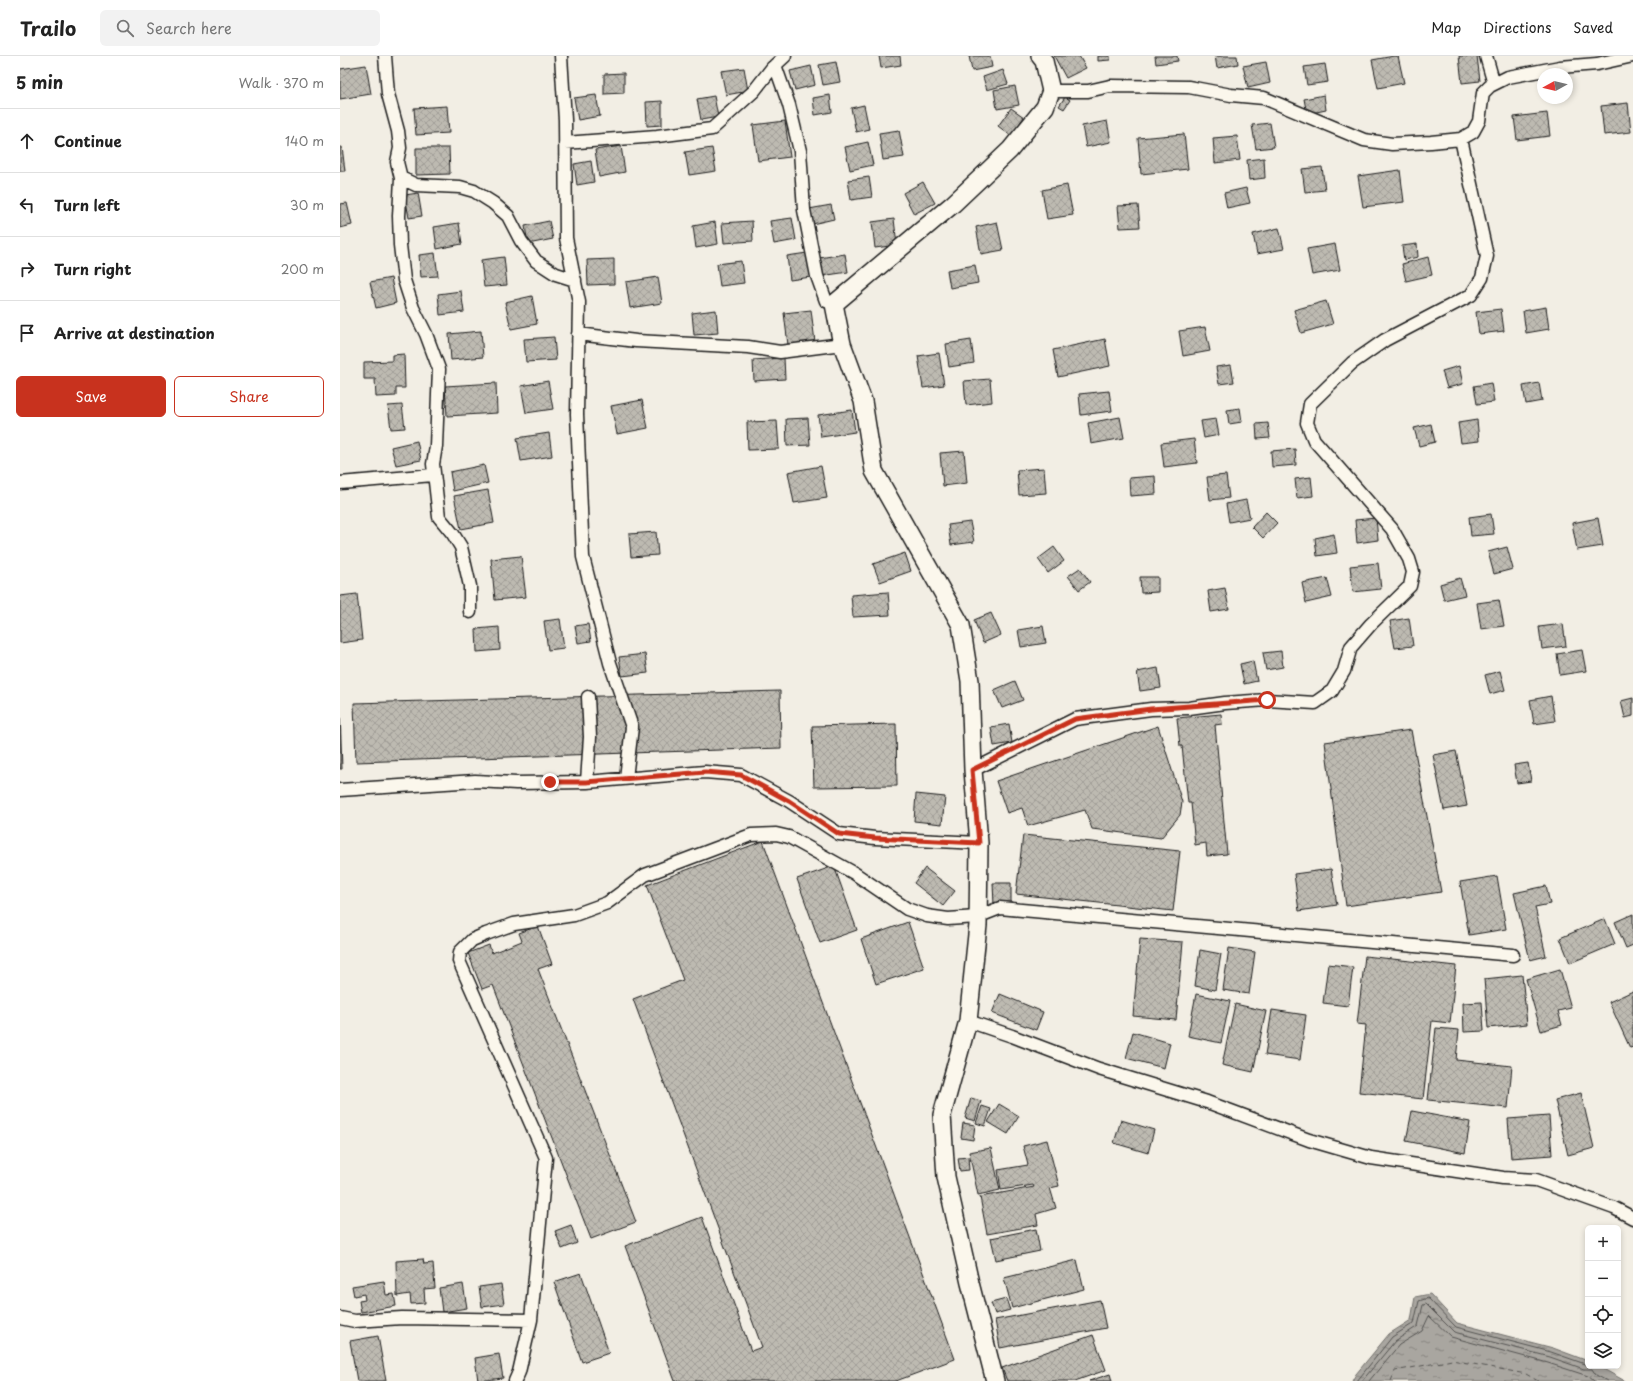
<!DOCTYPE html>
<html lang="en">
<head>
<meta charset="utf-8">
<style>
	:root { --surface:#fff; --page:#f2f2f2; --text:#222; --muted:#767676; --line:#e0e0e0; --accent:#c8321e }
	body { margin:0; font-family:"Playpen Sans",sans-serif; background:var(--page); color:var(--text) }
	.controls { position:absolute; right:12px; bottom:12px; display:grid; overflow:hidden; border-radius:6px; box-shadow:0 2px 6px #0003 }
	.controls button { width:36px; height:36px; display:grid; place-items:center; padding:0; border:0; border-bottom:1px solid var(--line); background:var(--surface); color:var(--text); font:20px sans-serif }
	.compass { position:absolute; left:1197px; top:12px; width:36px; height:36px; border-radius:50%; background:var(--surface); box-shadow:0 2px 6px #0003; rotate:262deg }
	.stop { position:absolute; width:12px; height:12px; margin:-9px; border:3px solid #c8321e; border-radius:50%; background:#fff }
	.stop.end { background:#c8321e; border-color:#fff; box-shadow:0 1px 4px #0008 }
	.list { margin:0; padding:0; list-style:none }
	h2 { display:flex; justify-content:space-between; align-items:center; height:52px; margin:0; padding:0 16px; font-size:17px }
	h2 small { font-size:13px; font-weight:400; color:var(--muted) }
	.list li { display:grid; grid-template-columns:26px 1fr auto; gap:12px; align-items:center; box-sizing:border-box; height:64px; padding:0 16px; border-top:1px solid var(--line) }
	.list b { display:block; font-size:15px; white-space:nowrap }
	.list em { font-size:13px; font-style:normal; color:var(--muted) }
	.actions { display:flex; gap:8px; padding:12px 16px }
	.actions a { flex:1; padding:9px 0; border:1px solid var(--accent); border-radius:6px; text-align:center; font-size:14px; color:var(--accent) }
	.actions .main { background:var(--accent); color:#fff }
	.icon { flex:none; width:22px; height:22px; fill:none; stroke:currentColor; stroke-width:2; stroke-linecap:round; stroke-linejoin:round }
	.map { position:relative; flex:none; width:1293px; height:1325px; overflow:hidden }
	header { display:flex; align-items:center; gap:24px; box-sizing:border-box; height:56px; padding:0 20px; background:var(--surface); border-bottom:1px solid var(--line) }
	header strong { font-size:19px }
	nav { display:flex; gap:22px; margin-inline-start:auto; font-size:14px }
	.search { width:280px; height:36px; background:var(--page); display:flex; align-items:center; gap:10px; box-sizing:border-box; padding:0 14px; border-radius:6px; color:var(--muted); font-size:15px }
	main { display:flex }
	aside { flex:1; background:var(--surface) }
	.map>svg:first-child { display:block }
	.water { fill:url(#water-ripples); stroke:#716f6b }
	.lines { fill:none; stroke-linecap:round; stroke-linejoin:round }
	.shore { stroke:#545351; stroke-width:1 }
	.ferry { stroke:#545351; stroke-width:1; stroke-dasharray:5 4; stroke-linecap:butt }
	.building { fill:url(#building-cross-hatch); stroke:#1c1c1c }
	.street-casing { stroke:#1c1c1c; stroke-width:15 }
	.secondary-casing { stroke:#1c1c1c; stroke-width:20 }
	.street { stroke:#fbf7ec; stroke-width:12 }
	.secondary { stroke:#fbf7ec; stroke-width:17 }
	.route { stroke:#c8321e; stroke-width:5 }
</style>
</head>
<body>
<header>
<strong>Trailo</strong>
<div class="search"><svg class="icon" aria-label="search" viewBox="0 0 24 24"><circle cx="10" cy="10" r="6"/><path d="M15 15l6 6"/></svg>Search here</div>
<nav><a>Map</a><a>Directions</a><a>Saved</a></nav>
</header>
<main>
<aside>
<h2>5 min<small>Walk · 370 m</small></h2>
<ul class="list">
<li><svg class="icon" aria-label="ahead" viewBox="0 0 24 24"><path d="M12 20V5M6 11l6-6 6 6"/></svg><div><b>Continue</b></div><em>140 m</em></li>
<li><svg class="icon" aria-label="left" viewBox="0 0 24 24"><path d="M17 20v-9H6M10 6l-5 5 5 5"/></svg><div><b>Turn left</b></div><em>30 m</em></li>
<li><svg class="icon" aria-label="right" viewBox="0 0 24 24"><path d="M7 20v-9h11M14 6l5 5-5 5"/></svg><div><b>Turn right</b></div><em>200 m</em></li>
<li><svg class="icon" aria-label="arrive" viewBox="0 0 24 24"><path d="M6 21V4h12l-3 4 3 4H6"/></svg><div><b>Arrive at destination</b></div></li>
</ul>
<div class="actions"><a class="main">Save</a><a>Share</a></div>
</aside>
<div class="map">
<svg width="1293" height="1325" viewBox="0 0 1293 1325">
	<defs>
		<pattern id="water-ripples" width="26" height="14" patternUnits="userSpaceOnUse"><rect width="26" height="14" fill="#a9a6a0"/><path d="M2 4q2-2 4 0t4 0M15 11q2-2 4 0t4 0" fill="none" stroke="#898682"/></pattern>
		<pattern id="building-cross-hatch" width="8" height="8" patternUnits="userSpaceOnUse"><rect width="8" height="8" fill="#bdbab1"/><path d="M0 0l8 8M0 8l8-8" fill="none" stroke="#a29f98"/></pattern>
	</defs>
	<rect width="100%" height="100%" fill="#f2eee4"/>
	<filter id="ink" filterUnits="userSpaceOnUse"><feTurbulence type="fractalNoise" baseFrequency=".025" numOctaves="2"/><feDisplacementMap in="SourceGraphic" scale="8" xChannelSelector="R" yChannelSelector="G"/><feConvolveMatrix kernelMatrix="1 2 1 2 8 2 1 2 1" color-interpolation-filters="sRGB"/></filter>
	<g filter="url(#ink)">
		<path class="water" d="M1090,1238L1117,1267L1213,1292L1248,1305V1310H1258L1285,1325H1012L1016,1318L1049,1278L1071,1264L1075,1241Z"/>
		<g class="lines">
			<path class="shore" d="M1017,1325L1052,1281L1074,1267L1079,1245L1088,1242L1116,1271L1211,1296L1248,1309
				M1022,1325L1055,1285L1078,1270L1083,1249L1086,1248L1114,1276L1210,1301L1244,1313H1252L1256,1319L1267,1325
				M1029,1325L1059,1289L1082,1275L1089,1260L1111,1281L1208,1307L1248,1320L1254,1325"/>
			<path class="ferry" d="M1051,1325L1055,1315L1112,1304L1186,1318L1198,1325"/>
		</g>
		<path class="building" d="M539,0H560L561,9L541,12Z
			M629,0H650L652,11L632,15Z
			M714,0H739L746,12L726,22Z
			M758,0H770V4L758,5Z
			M815,0H837L838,5L816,8Z
			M875,0H897L898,8L877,12Z
			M1054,0H1058L1064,27L1038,32L1032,4Z
			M1119,0H1137L1140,25L1122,27Z
			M496,6L500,26L483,29L479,9Z
			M926,6L930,27L908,32L903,10Z
			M985,8L988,26L967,29L964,11Z
			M26,9L31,38L0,43V13Z
			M471,10L475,29L455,34L450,15Z
			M404,12L408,35L386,39L381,15Z
			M663,14L668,28L647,34L643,21Z
			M284,17V37L264,38V18Z
			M675,30L679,49L657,53L654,34Z
			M256,39L260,60L238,64L234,42Z
			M490,39L492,56L475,59L473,42Z
			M984,39L986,54L967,58L964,43Z
			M374,40L378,61L361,64L357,43Z
			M725,41L730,44L724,53L719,50Z
			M322,45V69L307,70L306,46Z
			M1288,47L1291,76L1264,79L1261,50Z
			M524,49L529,73L516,76L511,52Z
			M107,50L109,77L76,79L74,52Z
			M671,52L684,61L671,80L658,70Z
			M1207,57L1210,80L1177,84L1174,61Z
			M445,65L450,101L418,105L413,69Z
			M767,65L771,86L746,91L742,70Z
			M930,67L934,91L916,93L912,69Z
			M559,74L564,101L543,104L539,77Z
			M844,78L848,113L801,118L798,82Z
			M897,80L900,104L875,107L873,82Z
			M528,86L533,109L510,114L505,91Z
			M281,90L285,116L259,121L255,94Z
			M0,91H2L5,115H0Z
			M76,92H109L110,118L76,119Z
			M372,92L376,115L349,119L345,96Z
			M924,102L925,122L909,124L907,104Z
			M251,105L254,126L237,129L234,108Z
			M982,111L985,134L965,136L962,113Z
			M1060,114L1064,146L1023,151L1018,120Z
			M529,121L532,141L511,144L508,124Z
			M583,126L595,147L574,158L563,137Z
			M727,129L733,159L707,163L702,134Z
			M906,132L910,147L887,152L884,137Z
			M78,137L82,160L69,162L65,139Z
			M7,147L12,169L0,172V148Z
			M491,149L494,163L472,168L469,153Z
			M798,149L800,171L780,172L778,150Z
			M452,162L456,184L434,188L430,165Z
			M554,163L557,189L535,192L532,166Z
			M209,165L213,183L188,188L185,170Z
			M412,165L413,185L384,187L382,167Z
			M375,166L378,188L356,192L353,170Z
			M657,166L663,194L641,198L636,171Z
			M119,167L122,188L97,193L94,171Z
			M939,172L944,193L917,198L913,178Z
			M995,188L1000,214L972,219L967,193Z
			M1077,188L1078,201L1064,204L1062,190Z
			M95,197L98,220L81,221L79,199Z
			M467,197L471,221L450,224L447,200Z
			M505,198L508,216L481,220L479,202Z
			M164,201L167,229L144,231L141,204Z
			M1088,201L1092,219L1066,225L1062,208Z
			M274,203V228L248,229L247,204Z
			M401,205L404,227L380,230L377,208Z
			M635,209L638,227L610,232L607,214Z
			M318,221L322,247L290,252L286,226Z
			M51,222L56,247L36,252L30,226Z
			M121,235L124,256L100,259L98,238Z
			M192,240L197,268L171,273L165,246Z
			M986,245L993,268L961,277L954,254Z
			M1206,251L1209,273L1186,277L1183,255Z
			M1161,253L1164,275L1139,278L1136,256Z
			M376,254L378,277L354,279L352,257Z
			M471,254L475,286L448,289L444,257Z
			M865,271L870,295L843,300L839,275Z
			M141,275L143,301L111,304L109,278Z
			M214,281L216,304L186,306L184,283Z
			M765,283L770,310L718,321L713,294Z
			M631,284L634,307L609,311L606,288Z
			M599,297L604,329L583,332L578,300Z
			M64,298L65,332H56V340L36,341L35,323H24V306L52,305V299Z
			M444,302L445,323L414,325L413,304Z
			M891,309L894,326L879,328L876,311Z
			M1119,310L1123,328L1107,332L1102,315Z
			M650,323L652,346L626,349L624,325Z
			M208,325L213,353L186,357L181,330Z
			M156,327L157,357L107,360L105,330Z
			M1151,327L1154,346L1137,348L1134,330Z
			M1199,327L1202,345L1186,348L1183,330Z
			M769,335L772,355L741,359L739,338Z
			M302,344L308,372L277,378L271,350Z
			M62,349L65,372L51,373L48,350Z
			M900,352L902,366L889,368L887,354Z
			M512,354L515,376L481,381L478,359Z
			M780,361L784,382L751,388L748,367Z
			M468,362L470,389L447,390L446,363Z
			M876,363L879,379L864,382L861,365Z
			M1137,364L1139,385L1121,387L1118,367Z
			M437,365L439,393L408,394L407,366Z
			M928,367L930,382L917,383L916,368Z
			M1091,368L1095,386L1079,390L1074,372Z
			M209,377L212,400L181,405L177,382Z
			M854,383L857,407L824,411L821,387Z
			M77,385L81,404L56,409L51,391Z
			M955,393L956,409L932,411L931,395Z
			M624,395L627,427L603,430L600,397Z
			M144,409L148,427L113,435L110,416Z
			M481,410L487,442L454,447L448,416Z
			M704,412L706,437L679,439L677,414Z
			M886,419L889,442L870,444L867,421Z
			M815,420L816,438L790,440L789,422Z
			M971,421L973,440L957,442L955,423Z
			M148,434L154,467L121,473L114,440Z
			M906,444L910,462L889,466L886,448Z
			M926,456L937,467L923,482L912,471Z
			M1151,458L1154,478L1131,480L1129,461Z
			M1036,462L1038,484L1017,487L1015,464Z
			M1258,462L1263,490L1237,494L1232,467Z
			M630,466L634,486L611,489L608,469Z
			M316,476L318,499L291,501L289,478Z
			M994,478L997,497L977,500L975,482Z
			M714,491L724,505L708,517L698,503Z
			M1167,491L1173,513L1154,518L1148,496Z
			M565,497L571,515L540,526L533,508Z
			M181,500L186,541L155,544L151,503Z
			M1038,507L1041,533L1013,536L1010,510Z
			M740,512L750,526L739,534L728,520Z
			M800,521H818V536L801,537Z
			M987,522L992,541L966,547L962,527Z
			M1120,522L1125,539L1104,544L1100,528Z
			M885,532L889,553L871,556L868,535Z
			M548,536L550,559L513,561L511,539Z
			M17,538L22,584L0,587V540Z
			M1159,544L1164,570L1141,573L1137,547Z
			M651,557L661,579L643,587L634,564Z
			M1069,562L1073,590L1055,592L1050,565Z
			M220,563L224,592L208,594L204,565Z
			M248,568L251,585L238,587L235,570Z
			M1223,568L1226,590L1202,593L1199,571Z
			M703,570L706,587L681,591L678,574Z
			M159,571L160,594L137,596L136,573Z
			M1242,594L1246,615L1220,619L1217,598Z
			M941,595L943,611L926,614L923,597Z
			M305,598L308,617L282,620L279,601Z
			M913,605L917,625L904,628L900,608Z
			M818,612L821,632L800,635L797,616Z
			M1160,615L1165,634L1150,638L1145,619Z
			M675,625L683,644L662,652L654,634Z
			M440,635L441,692L16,706L14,647Z
			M1211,640L1215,665L1194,668L1190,644Z
			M1293,642V660L1285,662L1281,645Z
			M0,655L2,713H0Z
			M881,658L882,668L875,669L887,798L867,800L866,787L855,789L851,747H848L842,690H840L837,662Z
			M556,668L557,730L474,731L472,670Z
			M669,668L672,687L654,690L651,671Z
			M818,670L842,746L840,759L821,782L752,773L745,754L688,770L682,752L667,757L656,725Z
			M1071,674L1101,836L1006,850L985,686Z
			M1116,695L1127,750L1104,754L1093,699Z
			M1188,707L1191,725L1177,727L1174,709Z
			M576,738L605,741L602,768L574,765Z
			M683,779L840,795L833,855L676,838Z
			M423,785L615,1303L556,1325H335L285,1190L362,1161L411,1295L422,1291L293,943L343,924L307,829Z
			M494,810L517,874L480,887L457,823Z
			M585,812L615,835L603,850L574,827Z
			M991,813L997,849L959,855L954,818Z
			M1157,820L1166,873L1129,879L1120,826Z
			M653,827H671V849H654Z
			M1206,830L1210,848L1195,851L1206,900L1190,904L1174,837Z
			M1293,858V889L1286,892L1275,866Z
			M1265,863L1275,888L1230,907L1220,882Z
			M568,866L584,912L536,928L521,883Z
			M198,870L212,908L198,913L296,1166L251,1183L153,929L142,933L128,897L149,889L152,897L182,885L179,877Z
			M800,883L843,886L836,964L793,960Z
			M889,892L915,896L909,938L883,934Z
			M860,894L881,898L875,934L855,930Z
			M1025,900L1116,910L1110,967L1092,965L1083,1043L1019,1036L1026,969L1017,968Z
			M988,908L1013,911L1008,950L983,947Z
			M1220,913L1231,952L1218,955L1222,969L1201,975L1186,923Z
			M1182,919L1187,968L1148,972L1144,923Z
			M1293,935V991L1290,992L1269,946Z
			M660,938L703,956L696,974L652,957Z
			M856,938L890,945L881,987L848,980Z
			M1142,946L1144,975L1124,976L1123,947Z
			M895,948L926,955L913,1016L882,1009Z
			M932,954L966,959L960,1004L925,999Z
			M1096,972L1119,974L1116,1004L1172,1010L1168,1052L1088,1044Z
			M793,976L830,987L824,1012L786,1002Z
			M1241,1037L1254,1092L1228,1099L1215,1044Z
			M631,1042L641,1045L635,1065L625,1062Z
			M659,1048L679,1060L668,1078L648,1066Z
			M642,1050L651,1053L645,1070L636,1067Z
			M1072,1055L1130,1066L1125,1097L1066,1085Z
			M1209,1060L1212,1099L1171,1102L1168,1063Z
			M781,1064L814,1074L808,1097L774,1087Z
			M623,1067L635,1069L633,1084L621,1082Z
			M707,1084L719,1130L710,1132L716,1152L696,1158L698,1169L647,1178L640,1141L694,1131L693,1129L661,1134L658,1114L688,1109L683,1090Z
			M651,1092L660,1134L638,1139L629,1096Z
			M628,1101L629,1114L620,1115L618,1102Z
			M231,1169L237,1187L222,1193L215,1175Z
			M696,1173L700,1195L656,1204L651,1182Z
			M83,1203L84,1208L93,1207L95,1232L84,1233L85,1247L71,1248L70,1238L57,1240L56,1205Z
			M737,1204L744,1233L672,1252L664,1222Z
			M241,1217L269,1297L242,1306L214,1226Z
			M44,1225L46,1239L54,1238L56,1250L21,1256L19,1245L25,1244L24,1238L14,1240L12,1230Z
			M123,1228L127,1252L102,1256L99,1232Z
			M161,1228L164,1248L142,1251L139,1231Z
			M666,1243L670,1254L655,1258L651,1247Z
			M760,1244L766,1272L660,1292L655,1264Z
			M753,1279L766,1314L735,1325H667L662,1312Z
			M38,1280L46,1325H17L10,1285Z
			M159,1298L163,1322L138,1325L135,1302Z
			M770,1318L772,1325H749Z"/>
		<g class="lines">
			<defs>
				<path id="street" d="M45,0L48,38L58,75L60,92L57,106L61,122L76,129L120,131L134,135L153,147L168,160L181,185L196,205L216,218L235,224
					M221,0L225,64L226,182L239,246L237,358L243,501L270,607L292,671L286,722
					M1146,0L1154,28
					M435,9L449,49L460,95L464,154L477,220L486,245L494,248
					M711,35H748L770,30L849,31L891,39L924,42L1024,84L1052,88L1091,86L1121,83L1133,76L1139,65L1143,37L1150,30L1168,21L1220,11L1257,8L1293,0
					M225,87L317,80L372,73L414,35L432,12L445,0
					M61,122L59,160L60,189L64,224L73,252L86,278L99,313L96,390L93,408L99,461L113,478L121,491L130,530V556
					M238,278L296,285L408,291L440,296L502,288
					M0,427L93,419
					M633,714L735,663L811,653L849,652L885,647L927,644L975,647L992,635L1004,615L1011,591L1031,568L1070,530L1073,516L1069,503L1052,473L974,384L967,367L970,348L1012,307L1045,284L1131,239L1142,222L1147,200L1121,83
					M247,726L250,681L248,641
					M0,734L135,725L176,727L247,726L365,716L401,719L449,745L499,778L535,782L639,787
					M628,965L672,980L759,1013L867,1046L969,1084L1031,1102L1163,1122L1196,1124L1274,1152L1293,1162
					M0,1262L15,1265L62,1262L191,1264
					M175,1325L179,1316L191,1264L206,1102L119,905L120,896L132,884L146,878L174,868L234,859L267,847L305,819L411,779L436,778L449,781L514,817L567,853L587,860L608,863L637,861L660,852L1173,899"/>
				<path id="secondary" d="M655,1325L630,1227L606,1121L602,1059L628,965L638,869L639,787L633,714L630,625L621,569L534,415L523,345L502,288L494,248L613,148L670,94L705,51L711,35L704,5L700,0"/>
			</defs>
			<use href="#street" class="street-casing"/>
			<use href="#secondary" class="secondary-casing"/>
			<use href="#street" class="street"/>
			<use href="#secondary" class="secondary"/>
		</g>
	</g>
	<g class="lines" filter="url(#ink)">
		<path class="route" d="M210,726H246L365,716L401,719L449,745L499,778L535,782L639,787L632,714L735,663L811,653L927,644"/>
	</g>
</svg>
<div class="controls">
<button>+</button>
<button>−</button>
<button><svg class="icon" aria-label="locate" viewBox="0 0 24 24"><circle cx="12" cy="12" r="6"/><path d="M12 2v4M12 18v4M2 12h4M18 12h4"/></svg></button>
<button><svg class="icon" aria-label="layers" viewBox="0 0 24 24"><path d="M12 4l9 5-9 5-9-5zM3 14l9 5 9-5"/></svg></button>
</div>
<svg class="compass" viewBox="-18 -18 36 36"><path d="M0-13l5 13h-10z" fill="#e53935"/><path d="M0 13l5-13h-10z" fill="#767676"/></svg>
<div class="stop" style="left:927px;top:644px"></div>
<div class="stop end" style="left:210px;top:726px"></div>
</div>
</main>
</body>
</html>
